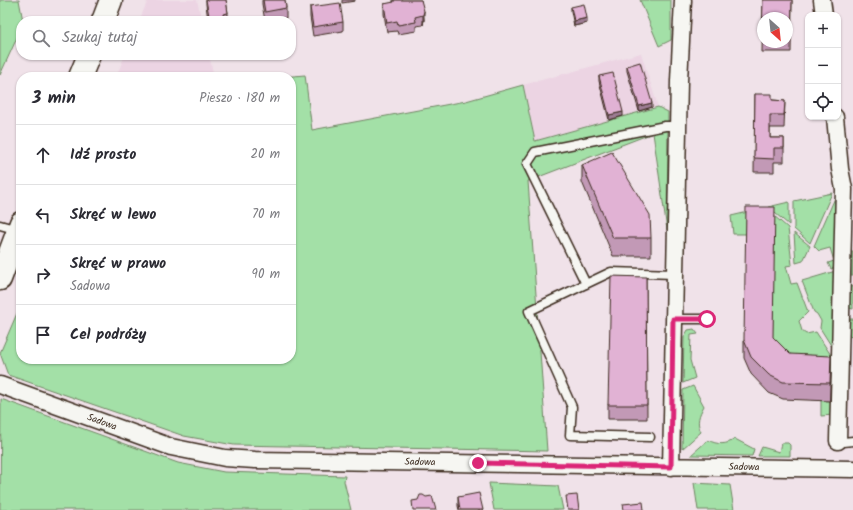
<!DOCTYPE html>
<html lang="pl">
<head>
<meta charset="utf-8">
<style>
	:root { --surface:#fff; --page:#f7f7f7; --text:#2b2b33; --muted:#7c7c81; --line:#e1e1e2 }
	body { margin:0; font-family:Kalam,sans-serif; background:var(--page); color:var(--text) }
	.controls { position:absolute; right:12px; top:12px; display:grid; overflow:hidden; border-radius:8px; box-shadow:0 1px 3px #0004 }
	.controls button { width:36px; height:36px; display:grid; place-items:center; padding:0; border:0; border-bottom:1px solid var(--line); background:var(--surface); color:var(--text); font:20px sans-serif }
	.compass { position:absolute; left:757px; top:12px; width:36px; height:36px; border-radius:50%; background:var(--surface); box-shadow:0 1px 3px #0004; rotate:153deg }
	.stop { position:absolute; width:12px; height:12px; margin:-9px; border:3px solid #db2777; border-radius:50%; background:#fff }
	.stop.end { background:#db2777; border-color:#fff; box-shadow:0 1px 4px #0008 }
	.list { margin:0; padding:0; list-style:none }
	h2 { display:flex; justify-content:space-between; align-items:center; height:52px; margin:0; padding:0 16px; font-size:17px }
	h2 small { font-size:13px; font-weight:400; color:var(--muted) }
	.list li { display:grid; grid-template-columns:26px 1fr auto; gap:12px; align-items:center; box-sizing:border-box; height:60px; padding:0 16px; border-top:1px solid var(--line) }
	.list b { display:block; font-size:15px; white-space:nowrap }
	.list p { margin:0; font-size:13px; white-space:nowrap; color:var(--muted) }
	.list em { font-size:13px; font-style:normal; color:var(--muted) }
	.icon { flex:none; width:22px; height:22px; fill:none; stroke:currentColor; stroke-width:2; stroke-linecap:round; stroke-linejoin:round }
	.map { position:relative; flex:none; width:853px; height:510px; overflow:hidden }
	.search { position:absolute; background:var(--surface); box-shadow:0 1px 3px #0004; left:16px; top:16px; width:280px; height:44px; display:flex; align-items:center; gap:10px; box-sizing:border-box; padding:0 14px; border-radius:16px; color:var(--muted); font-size:15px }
	.panel { position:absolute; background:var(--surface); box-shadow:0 1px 3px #0004; left:16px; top:72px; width:280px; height:292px; border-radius:16px }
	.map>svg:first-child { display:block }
	.built { fill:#ecd4e3 }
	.green { fill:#a3e0a7; stroke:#6f8562 }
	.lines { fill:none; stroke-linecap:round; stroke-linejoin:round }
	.lane-casing { stroke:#3b2a1e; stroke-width:11 }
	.street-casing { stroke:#3b2a1e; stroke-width:19 }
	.secondary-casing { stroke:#3b2a1e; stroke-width:25 }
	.lane { stroke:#f6f6f2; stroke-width:8 }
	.street { stroke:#f6f6f2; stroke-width:16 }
	.secondary { stroke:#f6f6f2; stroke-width:22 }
	.wall { fill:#c299b6; stroke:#3b2a1e; fill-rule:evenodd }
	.shaded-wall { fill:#9e7d94; stroke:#3b2a1e }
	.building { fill:#e1b2d4; stroke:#3b2a1e }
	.route { stroke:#db2777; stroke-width:5 }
	.labels { text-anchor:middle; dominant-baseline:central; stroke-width:3; stroke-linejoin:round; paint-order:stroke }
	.street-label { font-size:10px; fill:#3b2a1e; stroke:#f6f6f2 }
</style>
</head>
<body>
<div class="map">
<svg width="853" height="510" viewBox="0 0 853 510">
	<rect width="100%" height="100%" fill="#f0e2e9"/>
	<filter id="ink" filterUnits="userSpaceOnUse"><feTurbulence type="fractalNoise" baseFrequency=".025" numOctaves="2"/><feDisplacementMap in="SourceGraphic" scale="8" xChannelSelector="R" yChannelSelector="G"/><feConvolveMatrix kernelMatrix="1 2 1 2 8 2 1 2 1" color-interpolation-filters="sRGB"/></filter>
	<g filter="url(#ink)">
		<path class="built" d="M148,0H197L202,21H139Z
			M641,53L658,107L535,141L523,85Z
			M125,55H209L214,77H116Z"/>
		<path class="green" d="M0,0H19L23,21H21V29L0,75Z
			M640,0H671V40L659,46Z
			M305,75L312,130L466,101L523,85L535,141L658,107L668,112L667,230L653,133L528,181L547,451L234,445L184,436L8,375L0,353L21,304V359H291V77H281Z
			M838,191V266L831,269L828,263L834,261L830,248L819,251L814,246Z
			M832,193L810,243L794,229V201Z
			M789,202V225L768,207Z
			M765,208L788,228L792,265L786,266L791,284L797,283L808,312L799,321L802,331L806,334L816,332L836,363L834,415L821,416V400L773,355L746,234H733L731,216Z
			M794,233L810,246L803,261L796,263Z
			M850,252H853V276H851Z
			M839,270L837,355L820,328L821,321L817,314L814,312L802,281Z
			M853,286V309L849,308V288Z
			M850,319H853V338L848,335Z
			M694,329L698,334L691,335L690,360L695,378L683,383L684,337L688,330Z
			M693,386L704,406C699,415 696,422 701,432L682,449L683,390Z
			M1,399L178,463L224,472L345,476L344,481L351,510H0Z
			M735,439L754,449L752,456L691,455L708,440C717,445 727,445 735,439Z
			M781,443H788L790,445V456H758L762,447L779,452Z
			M489,483L558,486L563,510H494Z
			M694,483L730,485L734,510H698Z"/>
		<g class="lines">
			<defs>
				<path id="lane" d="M0,225L18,230
					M586,284L527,164L535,152L665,126H678
					M673,319H707
					M650,437L570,435L572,407L529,311L611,272L674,274
					M843,442L853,441"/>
				<path id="street" d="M822,0L824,15
					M835,117L840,169L844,189L838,441
					M0,385L171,447L225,458L255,460L853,469
					M671,467L679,81L683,0"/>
				<path id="secondary" d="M103,21L111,0
					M80,77L89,55
					M0,279L21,223"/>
			</defs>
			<use href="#lane" class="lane-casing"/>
			<use href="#street" class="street-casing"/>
			<use href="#secondary" class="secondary-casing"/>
			<use href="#lane" class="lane"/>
			<use href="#street" class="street"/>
			<use href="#secondary" class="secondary"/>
		</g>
		<path class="wall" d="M206,0H226L228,13V21H208L206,4Z
			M262,0H285L286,8V18L265,21L262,4Z
			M342,0H355V1L342,3Z
			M393,0H421L424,20L423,25L416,26V31L398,34L397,31L387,32L384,14V4L393,3Z
			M763,0H792L791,52H762ZM763,18H787V42H763Z
			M310,7L343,22V31L313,36L310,17Z
			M571,7L587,23L574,26L571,11Z
			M627,66L652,107L639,111L627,71Z
			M599,76L623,116L609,120L599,81Z
			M755,94L772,100L785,101L784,128H770V138H784V162H774V172H754Z
			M582,165L651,238V256H613L582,182Z
			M646,277L647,419H608V405Z
			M773,338L790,354L831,373L830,401L783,399L769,393L751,374L744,358V340Z
			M458,497L483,510H459L458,506Z"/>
		<path class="shaded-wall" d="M424,11V20L423,25V15Z
			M587,18V23L574,26V21Z
			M652,103V107L639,111V106Z
			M623,112V116L609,120V115Z
			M831,356V373L830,401V383Z"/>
		<path class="building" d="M206,0H226L228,13L223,14L224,21H210Z
			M263,0H285L286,8L265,12Z
			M394,0H421L424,11L423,15L415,17L416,22L398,25L397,21L387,23L384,4L394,2Z
			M763,0H792L791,38H787V18H763V38H762Z
			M340,3L343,22L313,27L310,7Z
			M584,4L587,18L574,21L571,7Z
			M640,62L652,103L639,106L627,66Z
			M613,73L623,112L609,115L599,76Z
			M755,94H772V100L785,101L784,115H770V138H784V148H774V159L754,158Z
			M612,152L650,215L651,238H613L582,165Z
			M746,207H775L773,337L790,354L831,356L830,383L783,382L769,375L751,357L744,340Z
			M611,276L646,277L647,405H608Z
			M479,493L483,510H460L458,497Z
			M420,495H423L426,497L432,496L436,510H413L412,501L418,500Z
			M577,495L579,510H568L566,496Z
			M643,502L644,510H624L623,504Z"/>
	</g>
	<g class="lines" filter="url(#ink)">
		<path class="route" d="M478,463L671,467L673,319H707"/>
	</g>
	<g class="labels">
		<g class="street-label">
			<text transform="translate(102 422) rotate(20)">Sadowa</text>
			<text transform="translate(420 462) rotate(1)">Sadowa</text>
			<text transform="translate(744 467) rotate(1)">Sadowa</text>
		</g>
	</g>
</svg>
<div class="controls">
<button>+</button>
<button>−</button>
<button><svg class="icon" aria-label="locate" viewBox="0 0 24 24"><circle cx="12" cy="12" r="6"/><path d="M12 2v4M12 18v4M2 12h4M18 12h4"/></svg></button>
</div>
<svg class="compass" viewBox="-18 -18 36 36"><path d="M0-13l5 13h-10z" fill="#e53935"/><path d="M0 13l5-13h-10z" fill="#7c7c81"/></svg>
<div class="stop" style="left:707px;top:319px"></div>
<div class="stop end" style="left:478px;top:463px"></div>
<div class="search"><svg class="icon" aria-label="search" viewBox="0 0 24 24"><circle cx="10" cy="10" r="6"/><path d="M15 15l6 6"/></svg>Szukaj tutaj</div>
<section class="panel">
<h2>3 min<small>Pieszo · 180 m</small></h2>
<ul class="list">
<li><svg class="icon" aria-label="ahead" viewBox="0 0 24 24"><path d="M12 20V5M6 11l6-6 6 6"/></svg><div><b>Idź prosto</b></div><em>20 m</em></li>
<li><svg class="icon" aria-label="left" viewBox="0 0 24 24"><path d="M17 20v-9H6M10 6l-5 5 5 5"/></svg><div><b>Skręć w lewo</b></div><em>70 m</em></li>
<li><svg class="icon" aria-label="right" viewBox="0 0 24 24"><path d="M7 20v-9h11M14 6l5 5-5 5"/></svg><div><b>Skręć w prawo</b><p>Sadowa</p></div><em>90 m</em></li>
<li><svg class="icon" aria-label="arrive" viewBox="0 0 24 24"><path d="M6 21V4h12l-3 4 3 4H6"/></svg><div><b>Cel podróży</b></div></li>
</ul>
</section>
</div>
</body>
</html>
